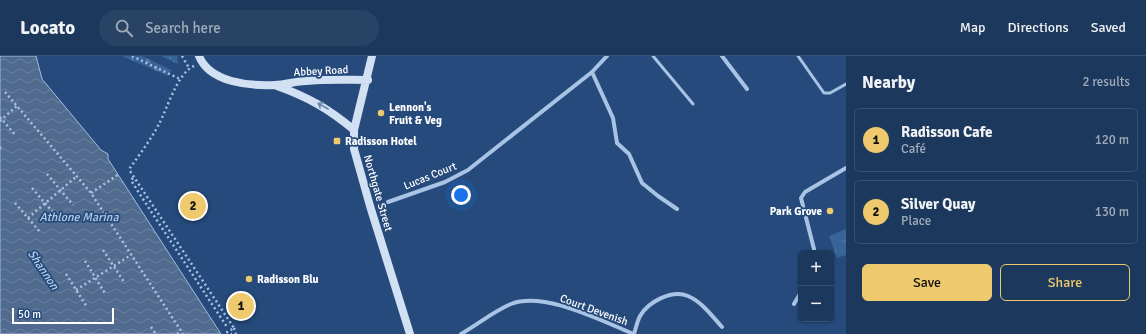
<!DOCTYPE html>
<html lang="en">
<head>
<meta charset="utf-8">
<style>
	:root { --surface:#1c385c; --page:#294365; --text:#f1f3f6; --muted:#a0acbb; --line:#3a5272; --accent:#eec96d }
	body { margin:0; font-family:Signika,sans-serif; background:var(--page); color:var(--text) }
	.controls { position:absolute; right:12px; bottom:12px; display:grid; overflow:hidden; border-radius:6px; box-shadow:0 1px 3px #0004 }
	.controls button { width:36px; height:36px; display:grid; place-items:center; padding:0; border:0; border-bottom:1px solid var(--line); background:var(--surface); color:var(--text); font:20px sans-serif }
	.scale { position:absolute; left:12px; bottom:10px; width:102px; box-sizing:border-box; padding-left:4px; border:2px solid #fff; border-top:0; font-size:11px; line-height:14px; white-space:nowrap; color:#fff; -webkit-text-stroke:3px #254a7b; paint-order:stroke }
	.you { position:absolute; left:461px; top:139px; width:14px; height:14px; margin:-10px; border:3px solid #fff; border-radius:50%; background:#1a73e8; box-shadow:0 0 0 6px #1a73e833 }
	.badge { display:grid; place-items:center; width:26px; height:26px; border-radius:50%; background:var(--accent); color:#111; font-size:13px; font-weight:700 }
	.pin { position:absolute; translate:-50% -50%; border:2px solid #fff; box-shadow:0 1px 4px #0006 }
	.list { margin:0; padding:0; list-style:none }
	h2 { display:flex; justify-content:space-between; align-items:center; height:52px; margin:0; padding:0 16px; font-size:17px }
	h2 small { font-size:13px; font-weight:400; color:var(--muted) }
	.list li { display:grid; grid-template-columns:26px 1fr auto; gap:12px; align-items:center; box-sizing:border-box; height:64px; margin:0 8px 8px; padding:0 8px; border:1px solid var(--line); border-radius:6px }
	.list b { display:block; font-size:15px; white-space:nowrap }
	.list p { margin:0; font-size:13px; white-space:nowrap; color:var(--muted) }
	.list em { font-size:13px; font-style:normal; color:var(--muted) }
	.actions { display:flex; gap:8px; padding:12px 16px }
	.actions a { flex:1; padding:9px 0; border:1px solid var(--accent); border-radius:6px; text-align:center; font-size:14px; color:var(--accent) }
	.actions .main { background:var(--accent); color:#111 }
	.icon { flex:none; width:22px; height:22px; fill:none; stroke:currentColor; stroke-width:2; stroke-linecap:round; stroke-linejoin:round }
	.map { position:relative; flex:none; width:846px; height:278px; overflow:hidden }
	header { display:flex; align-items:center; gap:24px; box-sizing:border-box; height:56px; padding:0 20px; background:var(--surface); border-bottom:1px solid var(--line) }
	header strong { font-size:19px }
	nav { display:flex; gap:22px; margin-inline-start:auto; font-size:14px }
	.search { width:280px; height:36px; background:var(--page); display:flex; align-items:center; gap:10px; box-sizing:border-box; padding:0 14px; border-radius:22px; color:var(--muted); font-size:15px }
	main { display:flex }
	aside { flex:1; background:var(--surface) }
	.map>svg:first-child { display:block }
	.grass { fill:url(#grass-tufts) }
	.cemetery { fill:url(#cemetery-stones) }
	.park { fill:url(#park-dots) }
	.water { fill:url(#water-waves); stroke:#9dbee5 }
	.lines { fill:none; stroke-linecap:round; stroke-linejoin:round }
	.path { stroke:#a8c3e4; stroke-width:2.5; stroke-dasharray:2 3; stroke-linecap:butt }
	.lane { stroke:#a8c3e4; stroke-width:3 }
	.street { stroke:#a8c3e4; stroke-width:4 }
	.secondary { stroke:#d2e0f4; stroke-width:8 }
	.oneway { stroke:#6a86ab }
	.poi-dot { fill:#eec96d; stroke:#254a7b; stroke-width:1.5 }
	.labels { text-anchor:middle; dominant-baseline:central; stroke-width:3.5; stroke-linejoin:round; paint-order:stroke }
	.street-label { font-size:11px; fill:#fff; stroke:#254a7b }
	.poi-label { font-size:11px; font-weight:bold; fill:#fff; stroke:#254a7b; text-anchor:start }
	.water-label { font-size:12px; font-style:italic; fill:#b4cdec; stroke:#254a7b }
</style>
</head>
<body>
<header>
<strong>Locato</strong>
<div class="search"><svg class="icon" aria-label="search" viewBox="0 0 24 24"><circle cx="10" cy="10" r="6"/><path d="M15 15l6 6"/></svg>Search here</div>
<nav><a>Map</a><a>Directions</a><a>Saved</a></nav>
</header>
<main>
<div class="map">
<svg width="846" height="278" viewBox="0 0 846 278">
	<defs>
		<pattern id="grass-tufts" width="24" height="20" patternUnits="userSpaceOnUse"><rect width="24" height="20" fill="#386498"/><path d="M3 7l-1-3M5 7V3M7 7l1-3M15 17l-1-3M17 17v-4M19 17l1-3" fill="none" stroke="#567ba7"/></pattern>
		<pattern id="cemetery-stones" width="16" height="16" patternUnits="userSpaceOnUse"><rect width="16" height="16" fill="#386498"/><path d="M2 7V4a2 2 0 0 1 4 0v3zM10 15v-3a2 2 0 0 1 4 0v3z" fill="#567ba7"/></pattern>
		<pattern id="park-dots" width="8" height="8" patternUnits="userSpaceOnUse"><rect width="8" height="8" fill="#386498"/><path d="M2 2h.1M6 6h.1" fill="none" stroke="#567ba7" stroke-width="1.8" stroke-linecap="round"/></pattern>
		<pattern id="water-waves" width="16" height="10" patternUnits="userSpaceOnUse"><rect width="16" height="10" fill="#516b8e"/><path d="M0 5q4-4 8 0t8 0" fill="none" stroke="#6b819f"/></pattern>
	</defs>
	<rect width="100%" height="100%" fill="#254a7b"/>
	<path class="grass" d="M846,173V199L837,202L829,180Z"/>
	<path class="cemetery" d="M122,0H142L171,14L168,20Z"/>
	<path class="park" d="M161,0H177L178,8Z"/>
	<path class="water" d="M0,0H36L42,23L101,94L108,98V103L221,278H0Z"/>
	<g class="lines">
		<path class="path" d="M132,0L180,23
			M182,0L189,12
			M194,10C178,16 167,53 159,68C151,83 140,98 130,112V115L234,272L224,278
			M5,36L91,137L183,278
			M0,61L16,80
			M0,65L18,49
			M0,91L1,93
			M47,118L73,149
			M133,122L131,124L139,137L227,271
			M32,132L58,162
			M91,137L119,118
			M15,147L40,176
			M28,162L77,120
			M103,194L124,226
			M85,205L106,239
			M66,218L87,251
			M76,234L131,199
			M151,271L156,278
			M234,272L236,278
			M177,278L181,275
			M231,278H232"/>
		<path class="lane" d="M653,0L693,48
			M798,0L824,37H830L846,28"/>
		<path class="street" d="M722,0L747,33
			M592,16L613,62L617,87L629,98L642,127L658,140L677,153
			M388,146L445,126L468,114L592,16L607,0
			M815,197L801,142L805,136L846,112
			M794,248L801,236
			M461,278C477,269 494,255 511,248C545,235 601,265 634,278
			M634,278C636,272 637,266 640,260C648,246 672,233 688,240C702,246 712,260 722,271"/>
		<path class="secondary" d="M199,0C210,27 250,30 275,29C285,29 296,25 306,25C326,23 347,24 368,24
			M372,0L354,74V93L370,150L410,278
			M277,30C308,41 329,53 354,74"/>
	</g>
	<defs><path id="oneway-shaft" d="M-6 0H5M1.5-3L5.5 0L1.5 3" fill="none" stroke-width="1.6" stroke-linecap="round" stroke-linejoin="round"/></defs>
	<use class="oneway" href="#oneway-shaft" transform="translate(323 50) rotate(-150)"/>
	<g class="poi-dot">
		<circle cx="381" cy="57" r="4"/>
		<rect x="333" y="81" width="8" height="8" rx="2"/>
		<circle cx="830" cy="155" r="4"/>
		<circle cx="249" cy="223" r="4"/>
	</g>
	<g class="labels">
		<g class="street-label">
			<text transform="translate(321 15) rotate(-3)">Abbey Road</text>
			<text transform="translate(430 120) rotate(-22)">Lucas Court</text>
			<text transform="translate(378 137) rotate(74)">Northgate Street</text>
			<text transform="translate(594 254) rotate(20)">Court Devenish</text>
		</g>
		<g class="poi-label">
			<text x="389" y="51">Lennon's<tspan x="389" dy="13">Fruit &amp; Veg</tspan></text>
			<text x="345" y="85">Radisson Hotel</text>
			<text x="822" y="155" text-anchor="end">Park Grove</text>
			<text x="257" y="223">Radisson Blu</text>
		</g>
		<g class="water-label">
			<text x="79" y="161">Athlone Marina</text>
			<text transform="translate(43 214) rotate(56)">Shannon</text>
		</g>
	</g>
</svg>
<div class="controls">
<button>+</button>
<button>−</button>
</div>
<div class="scale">50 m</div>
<div class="you"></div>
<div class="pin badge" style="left:241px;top:250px">1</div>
<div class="pin badge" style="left:193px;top:150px">2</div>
</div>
<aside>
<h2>Nearby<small>2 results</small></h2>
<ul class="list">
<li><span class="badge">1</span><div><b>Radisson Cafe</b><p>Café</p></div><em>120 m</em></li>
<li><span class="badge">2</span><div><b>Silver Quay</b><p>Place</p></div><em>130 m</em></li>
</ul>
<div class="actions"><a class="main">Save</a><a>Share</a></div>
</aside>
</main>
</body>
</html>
